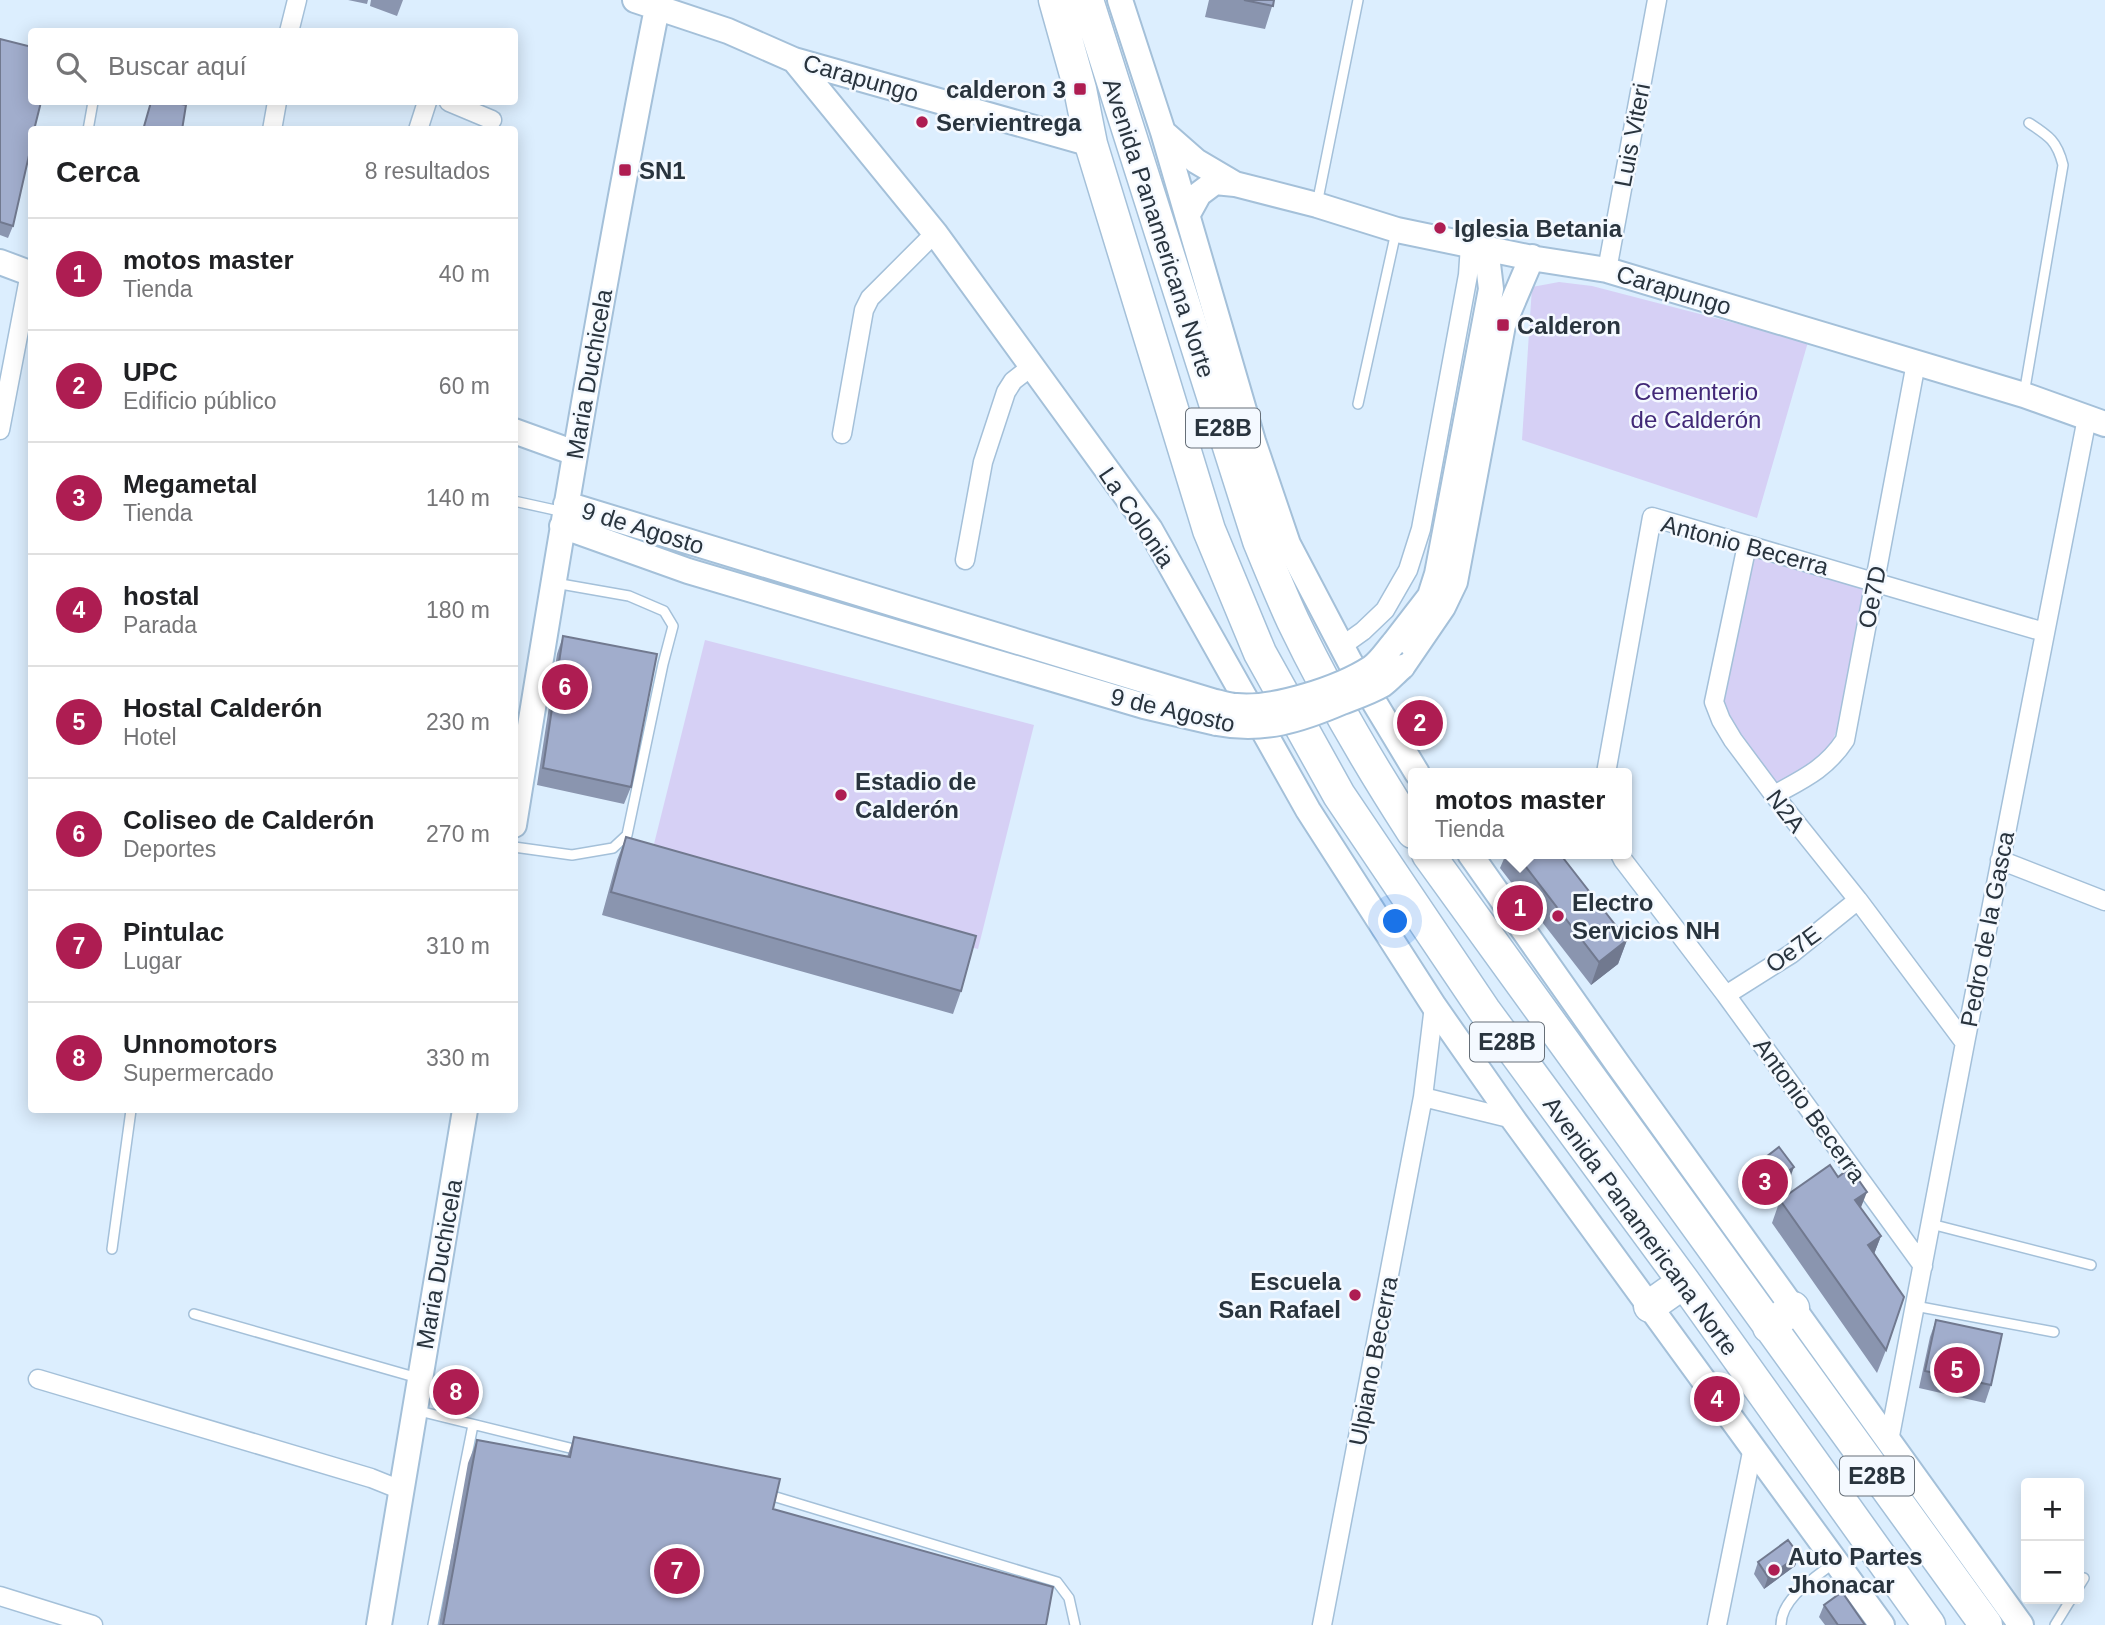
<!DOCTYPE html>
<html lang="es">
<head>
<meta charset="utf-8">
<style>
	:root { --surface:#fff; --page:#f6f6f6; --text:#202124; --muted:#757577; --line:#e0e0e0; --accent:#ae1d52 }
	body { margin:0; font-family:Arial,sans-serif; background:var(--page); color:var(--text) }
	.controls { position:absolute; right:21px; bottom:21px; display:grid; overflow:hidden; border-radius:7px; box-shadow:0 4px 18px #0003 }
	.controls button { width:63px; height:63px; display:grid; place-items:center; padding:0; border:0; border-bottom:2px solid var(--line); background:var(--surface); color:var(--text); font:35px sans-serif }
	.you { position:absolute; left:1396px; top:922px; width:24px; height:24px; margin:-18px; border:5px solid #fff; border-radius:50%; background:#1a73e8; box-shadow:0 0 0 10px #1a73e833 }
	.badge { display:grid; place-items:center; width:46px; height:46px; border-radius:50%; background:var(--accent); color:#fff; font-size:23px; font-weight:700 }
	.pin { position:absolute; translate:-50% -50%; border:4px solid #fff; box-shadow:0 2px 7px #0006 }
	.popup { position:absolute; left:1408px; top:768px; width:224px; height:91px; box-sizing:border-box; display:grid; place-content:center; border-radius:7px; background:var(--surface); filter:drop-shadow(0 2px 5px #0005); font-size:23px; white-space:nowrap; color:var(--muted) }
	.popup b { font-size:26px; color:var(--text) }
	.popup::after { content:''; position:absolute; left:50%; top:100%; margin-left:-14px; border:14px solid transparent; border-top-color:var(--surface) }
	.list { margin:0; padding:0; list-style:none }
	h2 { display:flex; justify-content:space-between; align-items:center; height:91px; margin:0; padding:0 28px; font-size:30px }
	h2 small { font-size:23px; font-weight:400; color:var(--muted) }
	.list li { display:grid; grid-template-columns:46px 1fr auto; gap:21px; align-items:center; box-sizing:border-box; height:112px; padding:0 28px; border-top:2px solid var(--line) }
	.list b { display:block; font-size:26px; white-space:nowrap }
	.list p { margin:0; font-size:23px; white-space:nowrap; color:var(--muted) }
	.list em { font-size:23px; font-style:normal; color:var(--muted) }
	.icon { flex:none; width:38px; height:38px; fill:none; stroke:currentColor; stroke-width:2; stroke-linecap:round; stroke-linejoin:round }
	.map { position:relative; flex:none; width:2105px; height:1625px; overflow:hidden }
	.search { position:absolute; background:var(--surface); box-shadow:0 4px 18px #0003; left:28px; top:28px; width:490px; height:77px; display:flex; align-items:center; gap:18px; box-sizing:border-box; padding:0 24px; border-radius:7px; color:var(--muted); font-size:26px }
	.panel { position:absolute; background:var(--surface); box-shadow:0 4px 18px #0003; left:28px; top:126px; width:490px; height:987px; border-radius:7px }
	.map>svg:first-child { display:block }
	.green { fill:#d6d0f5 }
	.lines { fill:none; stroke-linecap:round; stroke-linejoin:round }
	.lane-casing { stroke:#a4c0d9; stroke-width:12 }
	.street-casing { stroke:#a4c0d9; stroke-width:21 }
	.secondary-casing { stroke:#a4c0d9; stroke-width:28 }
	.highway-casing { stroke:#a4c0d9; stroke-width:35 }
	.lane { stroke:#fff; stroke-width:9 }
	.street { stroke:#fff; stroke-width:18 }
	.secondary { stroke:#fff; stroke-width:24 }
	.highway { stroke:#fff; stroke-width:32 }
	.secondary-bridge-casing { stroke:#a4c0d9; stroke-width:28; stroke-linecap:butt }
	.secondary-bridge { stroke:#fff; stroke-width:24 }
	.wall { fill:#8a95af }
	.shaded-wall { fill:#71798f }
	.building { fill:#a1adcc; stroke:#71798f; stroke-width:2 }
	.poi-dot { fill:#ae1d52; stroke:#f4f9ff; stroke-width:2.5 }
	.labels { text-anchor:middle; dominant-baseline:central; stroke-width:5; stroke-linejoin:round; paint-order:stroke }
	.shield { fill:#f4f9ff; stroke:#666f78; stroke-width:2 }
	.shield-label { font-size:23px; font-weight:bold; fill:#29343e }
	.street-label { font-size:24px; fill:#29343e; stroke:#f4f9ff }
	.poi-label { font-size:24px; font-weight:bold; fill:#29343e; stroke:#f4f9ff; text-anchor:start }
	.park-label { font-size:24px; fill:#412877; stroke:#f4f9ff }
</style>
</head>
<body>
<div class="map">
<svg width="2105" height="1625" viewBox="0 0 2105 1625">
	<rect width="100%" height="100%" fill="#dceefe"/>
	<path class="green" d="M1559,282L1592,286L1808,342L1757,518L1522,440L1532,287Z
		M1753,555L1867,587L1841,721L1828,751L1805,772L1774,785L1727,716L1721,697Z
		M705,640L1034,725L978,949L649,864Z"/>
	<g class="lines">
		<defs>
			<path id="lane" d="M88,130L93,102
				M1317,204L1358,0
				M2024,394L2063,165C2057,141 2049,136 2029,123
				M1358,404L1396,232
				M514,501L564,512
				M514,847L572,855L613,848L627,835L663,664L673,626L664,611L629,596L555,583
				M1931,1224L2091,1265
				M112,1249L131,1110
				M1915,1306L2054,1332
				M194,1314L418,1378
				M415,1410L582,1451
				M766,1494L1057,1582L1069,1598L1075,1625
				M2079,1586L2084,1578
				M433,1625L473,1425
				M1781,1625C1781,1598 1816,1577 1835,1562
				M2055,1625L2071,1599"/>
			<path id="street" d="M289,32L297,0
				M449,102L492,120
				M272,130L277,102
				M418,130L427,102
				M1607,270L1657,0
				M0,430L30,273
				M842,434L864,310L870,298L935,233
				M1747,545L1714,702L1721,720L1733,740L1774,795L1858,900L1965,1043
				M965,560L983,462L1006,392L1013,381L1031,367
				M1342,646L1363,631L1385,610L1408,570L1421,529L1468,275L1470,245
				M1606,773L1652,517L2044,632
				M1774,795C1803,779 1826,769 1845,740L1916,363
				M1620,854L1623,860L1726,995L1923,1266
				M2000,860L2105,901
				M1726,995L1791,954L1858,900
				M1423,1097L1513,1119
				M38,1379L371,1478L401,1490
				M1889,1441L1965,1043L2087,418
				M0,1596L93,1625
				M1322,1625L1423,1097L1434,1006
				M1717,1625L1753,1447"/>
			<path id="secondary" d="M635,0L728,31L794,60L1091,144
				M1120,0L1163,132L1253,441L1288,544L1350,662L1417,773
				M794,60L935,233L1150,529L1308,810L1434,1006L1513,1119L1882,1625
				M1163,132L1196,161L1235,184
				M1188,214L1199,194L1215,182L1235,184L1317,205L1397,230L1537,259L1607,270L2024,395L2105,424
				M0,262L32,274
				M514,431L575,453
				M566,504L1215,702
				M562,526L688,571L1144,706L1217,723
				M1393,644L1430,596L1437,574L1491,289L1488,264L1477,247
				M1402,667L1443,607L1455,582L1503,325L1532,257
				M514,825C558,552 603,279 657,8
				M1470,854L1617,1063L2021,1625
				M379,1625L465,1110"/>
			<path id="highway" d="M1055,0L1080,89L1091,144L1209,530L1260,653L1339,795L1484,1010L1684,1282L1929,1625
				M1087,0L1259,541C1270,568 1281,595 1293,621C1328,694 1369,764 1413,832
				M1428,854L1986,1625
				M1650,1306L1684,1282
				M1769,1327L1793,1308"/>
		</defs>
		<use href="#lane" class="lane-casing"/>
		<use href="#street" class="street-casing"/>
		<use href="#secondary" class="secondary-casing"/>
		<use href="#highway" class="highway-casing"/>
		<use href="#lane" class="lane"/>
		<use href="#street" class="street"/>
		<use href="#secondary" class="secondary"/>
		<use href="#highway" class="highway"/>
		<defs>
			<path id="secondary-bridge" d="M1215,702C1222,703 1229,706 1236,706C1274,710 1340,688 1371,668C1380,662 1386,652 1393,644
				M1217,723C1263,732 1300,720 1342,702C1355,697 1370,692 1382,685C1389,680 1395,673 1402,667"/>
		</defs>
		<use href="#secondary-bridge" class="secondary-bridge-casing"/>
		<use href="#secondary-bridge" class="secondary-bridge"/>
	</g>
	<path class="wall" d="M348,0H368L367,4Z
		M371,0H403L397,16L370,6Z
		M1209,0H1274L1265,29L1205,17Z
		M0,39L13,226L8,238L0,235Z
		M563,636L631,787L624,804L537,785L557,654Z
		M626,837L961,991L953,1014L602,915L617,860Z
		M1506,854H1560L1627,940L1618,964L1591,985L1500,868Z
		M1744,1174L1790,1178L1754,1205L1739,1185Z
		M1780,1200L1861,1208L1881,1236L1874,1254L1886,1350L1877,1373L1772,1223Z
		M1936,1320L1991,1385L1985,1403L1919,1388L1930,1337Z
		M574,1437L773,1509L1046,1625H439L468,1463L477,1440L567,1457Z
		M1799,1555L1795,1566L1764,1589L1754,1574L1758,1562Z
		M1824,1605L1865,1625H1825L1819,1617Z"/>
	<path class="shaded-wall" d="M1627,940L1618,964L1591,985L1599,962Z
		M1794,1167L1790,1178L1754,1205L1758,1193Z
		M1867,1192L1858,1215L1855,1200Z
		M1881,1236L1872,1259L1868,1245Z
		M1799,1555L1795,1566L1764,1589L1768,1577Z"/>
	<path class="building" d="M1244,0H1274L1273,6Z
		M0,39L32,47V102H41L34,130H32V142L13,226L0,222Z
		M151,102H172L186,105L182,130H143Z
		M563,636L657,654L631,787L543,768Z
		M626,837L976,936L961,991L611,892Z
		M1516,854H1560L1627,940L1599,962Z
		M1779,1147L1794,1167L1758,1193L1744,1174Z
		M1830,1165L1838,1177L1850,1168L1867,1192L1855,1200L1881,1236L1868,1245L1904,1297L1886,1350L1780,1200Z
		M1936,1320L2002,1334L1991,1385L1925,1371Z
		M574,1437L780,1479L773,1509L1053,1587L1046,1625H443L477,1440L570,1457Z
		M1788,1540L1799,1555L1768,1577L1758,1562Z
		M1842,1592L1865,1625H1838L1824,1605Z"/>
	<g class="poi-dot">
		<rect x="1073" y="82" width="14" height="14" rx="3.5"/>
		<circle cx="922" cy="122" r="7"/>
		<rect x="618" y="163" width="14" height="14" rx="3.5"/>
		<circle cx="1440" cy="228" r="7"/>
		<rect x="1496" y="318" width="14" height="14" rx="3.5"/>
		<circle cx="841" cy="795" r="7"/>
		<circle cx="1558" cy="916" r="7"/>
		<circle cx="1355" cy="1295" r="7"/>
		<circle cx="1774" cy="1570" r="7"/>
	</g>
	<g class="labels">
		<g class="shield">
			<rect x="1186" y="408.5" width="74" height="39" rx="5"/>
			<rect x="1470" y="1022.5" width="74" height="39" rx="5"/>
			<rect x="1840" y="1456.5" width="74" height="39" rx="5"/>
		</g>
		<g class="shield-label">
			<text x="1223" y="428">E28B</text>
			<text x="1507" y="1042">E28B</text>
			<text x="1877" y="1476">E28B</text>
		</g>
		<g class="street-label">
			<text transform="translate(861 78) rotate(16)">Carapungo</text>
			<text transform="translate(1632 135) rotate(-79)">Luis Viteri</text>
			<text transform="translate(1159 228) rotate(72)">Avenida Panamericana Norte</text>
			<text transform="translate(1674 290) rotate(17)">Carapungo</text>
			<text transform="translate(589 374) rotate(-80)">Maria Duchicela</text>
			<text transform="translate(1137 517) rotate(56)">La Colonia</text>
			<text transform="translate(643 528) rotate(17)">9 de Agosto</text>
			<text transform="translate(1745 545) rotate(15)">Antonio Becerra</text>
			<text transform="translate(1872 597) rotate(-79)">Oe7D</text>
			<text transform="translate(1173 710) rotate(13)">9 de Agosto</text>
			<text transform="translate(1786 811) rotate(52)">N2A</text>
			<text transform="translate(1987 929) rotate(-79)">Pedro de la Gasca</text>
			<text transform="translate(1793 949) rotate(-36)">Oe7E</text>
			<text transform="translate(1810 1110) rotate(54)">Antonio Becerra</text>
			<text transform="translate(1641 1226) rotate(54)">Avenida Panamericana Norte</text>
			<text transform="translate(439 1264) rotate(-80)">Maria Duchicela</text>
			<text transform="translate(1373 1361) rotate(-79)">Ulpiano Becerra</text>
		</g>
		<g class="poi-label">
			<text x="1066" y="89" text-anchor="end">calderon 3</text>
			<text x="936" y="122">Servientrega</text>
			<text x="639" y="170">SN1</text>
			<text x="1454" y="228">Iglesia Betania</text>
			<text x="1517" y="325">Calderon</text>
			<text x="855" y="781">Estadio de<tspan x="855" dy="28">Calderón</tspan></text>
			<text x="1572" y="902">Electro<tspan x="1572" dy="28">Servicios NH</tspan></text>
			<text x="1341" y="1281" text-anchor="end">Escuela<tspan x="1341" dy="28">San Rafael</tspan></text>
			<text x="1788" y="1556">Auto Partes<tspan x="1788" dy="28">Jhonacar</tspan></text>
		</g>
		<g class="park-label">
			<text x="1696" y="391">Cementerio<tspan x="1696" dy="28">de Calderón</tspan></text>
		</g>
	</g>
</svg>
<div class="controls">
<button>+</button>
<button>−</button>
</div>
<div class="you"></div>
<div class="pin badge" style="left:1520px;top:908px">1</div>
<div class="popup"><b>motos master</b>Tienda</div>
<div class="pin badge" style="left:1420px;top:723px">2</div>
<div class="pin badge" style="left:1765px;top:1182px">3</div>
<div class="pin badge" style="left:1717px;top:1399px">4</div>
<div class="pin badge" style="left:1957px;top:1370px">5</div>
<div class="pin badge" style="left:565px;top:687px">6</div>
<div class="pin badge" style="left:677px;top:1571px">7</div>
<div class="pin badge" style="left:456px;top:1392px">8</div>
<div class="search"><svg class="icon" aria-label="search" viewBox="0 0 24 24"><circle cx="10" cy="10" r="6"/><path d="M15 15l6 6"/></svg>Buscar aquí</div>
<section class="panel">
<h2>Cerca<small>8 resultados</small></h2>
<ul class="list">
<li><span class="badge">1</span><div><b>motos master</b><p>Tienda</p></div><em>40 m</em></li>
<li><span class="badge">2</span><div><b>UPC</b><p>Edificio público</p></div><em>60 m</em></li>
<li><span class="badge">3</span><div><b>Megametal</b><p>Tienda</p></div><em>140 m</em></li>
<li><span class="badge">4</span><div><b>hostal</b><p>Parada</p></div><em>180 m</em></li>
<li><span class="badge">5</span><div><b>Hostal Calderón</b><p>Hotel</p></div><em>230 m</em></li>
<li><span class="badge">6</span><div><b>Coliseo de Calderón</b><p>Deportes</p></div><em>270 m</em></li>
<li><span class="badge">7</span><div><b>Pintulac</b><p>Lugar</p></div><em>310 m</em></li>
<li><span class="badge">8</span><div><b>Unnomotors</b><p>Supermercado</p></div><em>330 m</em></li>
</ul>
</section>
</div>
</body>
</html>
